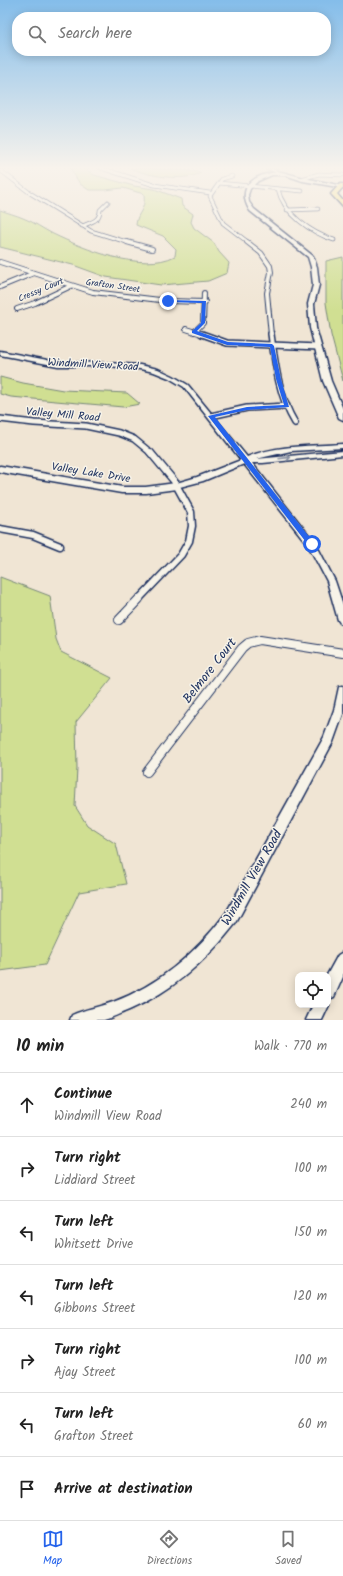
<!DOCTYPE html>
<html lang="en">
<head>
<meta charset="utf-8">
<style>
	:root { --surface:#fff; --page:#f2f2f2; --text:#222; --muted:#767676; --line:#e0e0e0; --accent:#2563eb }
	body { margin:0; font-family:Kalam,sans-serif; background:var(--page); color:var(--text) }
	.controls { position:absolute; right:12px; bottom:12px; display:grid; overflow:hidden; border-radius:8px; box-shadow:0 2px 10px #0003 }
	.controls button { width:36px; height:36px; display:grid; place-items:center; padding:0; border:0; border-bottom:1px solid var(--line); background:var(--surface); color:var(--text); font:20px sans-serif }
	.stop { position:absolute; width:12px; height:12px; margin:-9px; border:3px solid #2563eb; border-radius:50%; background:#fff }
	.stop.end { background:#2563eb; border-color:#fff; box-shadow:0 1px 4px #0008 }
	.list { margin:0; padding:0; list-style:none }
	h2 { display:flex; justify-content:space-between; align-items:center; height:52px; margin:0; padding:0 16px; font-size:17px }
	h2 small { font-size:13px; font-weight:400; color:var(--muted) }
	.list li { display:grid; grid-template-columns:26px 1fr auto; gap:12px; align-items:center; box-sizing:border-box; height:64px; padding:0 16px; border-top:1px solid var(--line) }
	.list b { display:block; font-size:15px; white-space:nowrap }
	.list p { margin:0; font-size:13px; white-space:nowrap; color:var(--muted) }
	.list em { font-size:13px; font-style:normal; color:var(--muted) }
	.icon { flex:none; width:22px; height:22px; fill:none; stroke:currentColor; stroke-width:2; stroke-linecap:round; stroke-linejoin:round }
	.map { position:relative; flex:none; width:343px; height:1020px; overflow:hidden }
	.search { position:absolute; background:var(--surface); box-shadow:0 2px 10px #0003; left:12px; right:12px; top:12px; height:44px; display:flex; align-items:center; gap:10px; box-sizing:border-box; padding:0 14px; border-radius:16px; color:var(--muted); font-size:15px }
	.sheet { height:500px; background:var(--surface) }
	nav { display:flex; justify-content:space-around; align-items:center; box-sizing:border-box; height:56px; border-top:1px solid var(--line); background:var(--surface); font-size:11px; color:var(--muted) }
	nav a { display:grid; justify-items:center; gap:2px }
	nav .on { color:var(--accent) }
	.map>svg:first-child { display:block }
	.green { fill:#d0df92; stroke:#768778 }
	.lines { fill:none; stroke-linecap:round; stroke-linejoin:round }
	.minor-far4-casing { stroke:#1b2f5e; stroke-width:4.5 }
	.minor-far3-casing { stroke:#1b2f5e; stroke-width:6 }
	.minor-far2-casing { stroke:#1b2f5e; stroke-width:8 }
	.minor-far1-casing { stroke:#1b2f5e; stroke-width:9 }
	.minor-casing { stroke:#1b2f5e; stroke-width:10 }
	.tertiary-casing { stroke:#1b2f5e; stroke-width:3 }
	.secondary-casing { stroke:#1b2f5e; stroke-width:3 }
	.motorway-casing { stroke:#1b2f5e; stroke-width:3 }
	.minor-far4 { stroke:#f7f3e8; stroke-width:3 }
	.minor-far3 { stroke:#f7f3e8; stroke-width:4 }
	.minor-far2 { stroke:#f7f3e8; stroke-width:5 }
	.minor-far1 { stroke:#f7f3e8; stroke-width:6 }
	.minor { stroke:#f7f3e8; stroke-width:8 }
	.tertiary { fill:#f7f3e8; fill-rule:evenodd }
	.secondary { fill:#f7f3e8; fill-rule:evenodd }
	.motorway { fill:#f6e381; fill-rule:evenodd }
	.oneway { stroke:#8991a3 }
	.route { fill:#2563eb }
	.labels { text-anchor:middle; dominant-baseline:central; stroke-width:3; stroke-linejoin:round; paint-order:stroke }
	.far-street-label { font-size:9px; fill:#1b2f5e; stroke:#f7f3e8 }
	.street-label { font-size:11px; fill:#1b2f5e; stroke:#f7f3e8 }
	.near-street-label { font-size:13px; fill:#1b2f5e; stroke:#f7f3e8 }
</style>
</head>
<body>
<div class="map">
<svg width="343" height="1020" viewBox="0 0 343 1020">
	<rect width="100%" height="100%" fill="#f0e5d4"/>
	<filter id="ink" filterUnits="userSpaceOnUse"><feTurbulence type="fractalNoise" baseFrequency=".025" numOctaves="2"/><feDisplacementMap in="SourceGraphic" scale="8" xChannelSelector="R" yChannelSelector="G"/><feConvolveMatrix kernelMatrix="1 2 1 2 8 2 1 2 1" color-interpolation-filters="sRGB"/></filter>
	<g filter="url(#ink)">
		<path class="green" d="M70,168H84L94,175L134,186L154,189L181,199L182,206L193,214L191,222L194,228L214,243L219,252L229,263L227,273L208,281L161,285L106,277L73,265L0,247V210C8,213 16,215 23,218C34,222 43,229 53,234C84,249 142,273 175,256L176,249L163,236L136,225C137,211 146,212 144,194L123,188L105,190H89L80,184Z
			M130,168C140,168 196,170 201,173C182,182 149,176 130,168Z
			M343,257V381L331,335L326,303V261Z
			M0,377L23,383L63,390L127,393L140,404L123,407L11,397L0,394Z
			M0,577L50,596L56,639L61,652L112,678L76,722L77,768L75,806L87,825L116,844L126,884L79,892L45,965L0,971Z"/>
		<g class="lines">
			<defs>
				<path id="minor-far4" d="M101,168L154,185L210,193
					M0,170L30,193L91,231L130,243
					M232,176L222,179L210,196L223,223L249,243
					M301,179L319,174L343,175
					M219,183L302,191
					M278,189C283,213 311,233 334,240
					M287,210L318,209
					M82,226C91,222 100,221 100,210L108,202"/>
				<path id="minor-far3" d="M127,242L152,249
					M247,242L261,253L270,266L271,272L267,293L271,335
					M0,262L93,292L168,301L205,302
					M0,287L34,273
					M17,309L35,303L71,286
					M186,329L205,335
					M194,332L203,323L204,293"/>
				<path id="minor-far2" d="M202,334L227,343L318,347
					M271,334C275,364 279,397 295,423
					M211,416L247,408L287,406
					M0,419L34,423L86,426L119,433L134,439L151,453"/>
				<path id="minor-far1" d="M0,469L122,490H146L176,486
					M0,529L33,535L60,546
					M138,600L181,555L189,541L192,526L191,512L174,481L150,452"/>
				<path id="minor" d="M119,620L139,599
					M147,772L242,648L248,643L260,640L343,653"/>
				<path id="tertiary" d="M265,168H271L282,173L279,174Z
					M0,351L58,362L108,363L140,365L158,369L173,376L188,385L247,457C277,445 311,446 343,444V448L291,451L256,459L343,451V455L263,463H252L316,544L335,581L343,605V624L340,623L338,620L327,581L308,545L244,464L203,481L176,488H173L172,486L173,484L197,477L241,460L184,387L169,378L154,372L140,369L108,366H58L0,355Z
					M343,686V714L333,742L236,923C207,960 173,991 129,1010C121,1013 112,1018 104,1020C93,1020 80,1020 70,1020L72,1015C85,1009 99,1007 113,1002C159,985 197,952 226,913L324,737L334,710L339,687Z"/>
				<path id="secondary" d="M282,172L304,178L343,186V188L303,181L285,175H272L258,181L250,189L248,195L249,202L254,209L313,256L317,267L319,285L314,304L316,328L331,381L343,409V420L339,418L323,381L310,328L308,304L313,285L311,267L308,257L250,211C234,185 258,172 282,172Z
					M343,952V977L334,997L328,999L327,975L338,955Z
					M328,1002L329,1005L322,1020H306L313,1005H328Z"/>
				<path id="motorway" d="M340,184H343V187L337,194L343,201V207L331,194Z"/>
			</defs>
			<use href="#minor-far4" class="minor-far4-casing"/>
			<use href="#minor-far3" class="minor-far3-casing"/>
			<use href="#minor-far2" class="minor-far2-casing"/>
			<use href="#minor-far1" class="minor-far1-casing"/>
			<use href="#minor" class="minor-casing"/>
			<use href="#tertiary" class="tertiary-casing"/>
			<use href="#secondary" class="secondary-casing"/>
			<use href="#motorway" class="motorway-casing"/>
			<use href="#minor-far4" class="minor-far4"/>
			<use href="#minor-far3" class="minor-far3"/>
			<use href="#minor-far2" class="minor-far2"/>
			<use href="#minor-far1" class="minor-far1"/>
			<use href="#minor" class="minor"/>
			<use href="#tertiary" class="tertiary"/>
			<use href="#secondary" class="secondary"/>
			<use href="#motorway" class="motorway"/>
		</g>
		<defs><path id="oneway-shaft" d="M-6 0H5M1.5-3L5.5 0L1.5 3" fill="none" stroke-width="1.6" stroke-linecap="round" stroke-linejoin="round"/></defs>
		<use class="oneway" href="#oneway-shaft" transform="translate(285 458) rotate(-7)"/>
	</g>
	<linearGradient id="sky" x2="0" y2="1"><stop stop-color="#84bdea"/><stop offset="0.54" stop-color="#f8f3ec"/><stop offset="1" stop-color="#f8f3ec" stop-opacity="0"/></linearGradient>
	<rect width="343" height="311" fill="url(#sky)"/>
	<path class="route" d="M168,300L206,301L205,323L197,331L228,342L272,344L274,346L281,379L289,407L247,410L215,417L314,543V546H309L208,416L247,407L284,405L276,379L270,347L227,345L192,333V331L201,323L202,303L167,302Z"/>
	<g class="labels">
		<g class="far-street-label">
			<text transform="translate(113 286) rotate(8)">Grafton Street</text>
			<text transform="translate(41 290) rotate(-23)">Cressy Court</text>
		</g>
		<g class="street-label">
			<text transform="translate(93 365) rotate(3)">Windmill View Road</text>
			<text transform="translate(63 415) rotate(5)">Valley Mill Road</text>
			<text transform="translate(91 473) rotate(9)">Valley Lake Drive</text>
		</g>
		<g class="near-street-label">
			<text transform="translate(210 671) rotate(-52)">Belmore Court</text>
			<text transform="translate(252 878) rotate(-60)">Windmill View Road</text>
		</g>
	</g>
</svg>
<div class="controls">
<button><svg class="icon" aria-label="locate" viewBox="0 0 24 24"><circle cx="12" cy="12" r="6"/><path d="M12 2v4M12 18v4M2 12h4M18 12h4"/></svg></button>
</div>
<div class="stop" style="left:312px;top:544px"></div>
<div class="stop end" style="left:168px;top:301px"></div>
<div class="search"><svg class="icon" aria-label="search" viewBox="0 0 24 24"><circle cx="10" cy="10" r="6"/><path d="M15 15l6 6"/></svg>Search here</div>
</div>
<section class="sheet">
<h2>10 min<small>Walk · 770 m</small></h2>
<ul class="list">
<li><svg class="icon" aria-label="ahead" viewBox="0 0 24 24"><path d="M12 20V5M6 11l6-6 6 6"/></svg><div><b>Continue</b><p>Windmill View Road</p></div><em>240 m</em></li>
<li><svg class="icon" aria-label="right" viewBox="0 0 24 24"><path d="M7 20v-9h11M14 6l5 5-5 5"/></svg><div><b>Turn right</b><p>Liddiard Street</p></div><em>100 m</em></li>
<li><svg class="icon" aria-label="left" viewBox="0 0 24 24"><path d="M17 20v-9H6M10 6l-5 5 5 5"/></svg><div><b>Turn left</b><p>Whitsett Drive</p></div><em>150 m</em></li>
<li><svg class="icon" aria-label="left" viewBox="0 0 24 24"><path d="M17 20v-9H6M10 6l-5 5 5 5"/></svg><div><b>Turn left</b><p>Gibbons Street</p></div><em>120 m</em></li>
<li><svg class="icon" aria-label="right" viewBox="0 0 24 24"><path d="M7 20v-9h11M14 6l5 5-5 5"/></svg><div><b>Turn right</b><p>Ajay Street</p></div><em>100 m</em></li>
<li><svg class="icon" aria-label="left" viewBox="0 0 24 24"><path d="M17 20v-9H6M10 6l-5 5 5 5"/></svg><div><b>Turn left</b><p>Grafton Street</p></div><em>60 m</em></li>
<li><svg class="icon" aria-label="arrive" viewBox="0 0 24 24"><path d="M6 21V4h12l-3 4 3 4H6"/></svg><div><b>Arrive at destination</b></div></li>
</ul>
</section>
<nav>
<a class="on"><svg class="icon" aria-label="map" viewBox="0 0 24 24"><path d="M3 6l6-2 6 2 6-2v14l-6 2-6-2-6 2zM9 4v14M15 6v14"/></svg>Map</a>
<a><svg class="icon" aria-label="directions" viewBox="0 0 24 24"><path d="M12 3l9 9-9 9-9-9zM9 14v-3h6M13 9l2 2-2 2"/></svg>Directions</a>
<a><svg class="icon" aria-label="saved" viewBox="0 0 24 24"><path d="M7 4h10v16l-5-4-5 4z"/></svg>Saved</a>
</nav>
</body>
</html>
